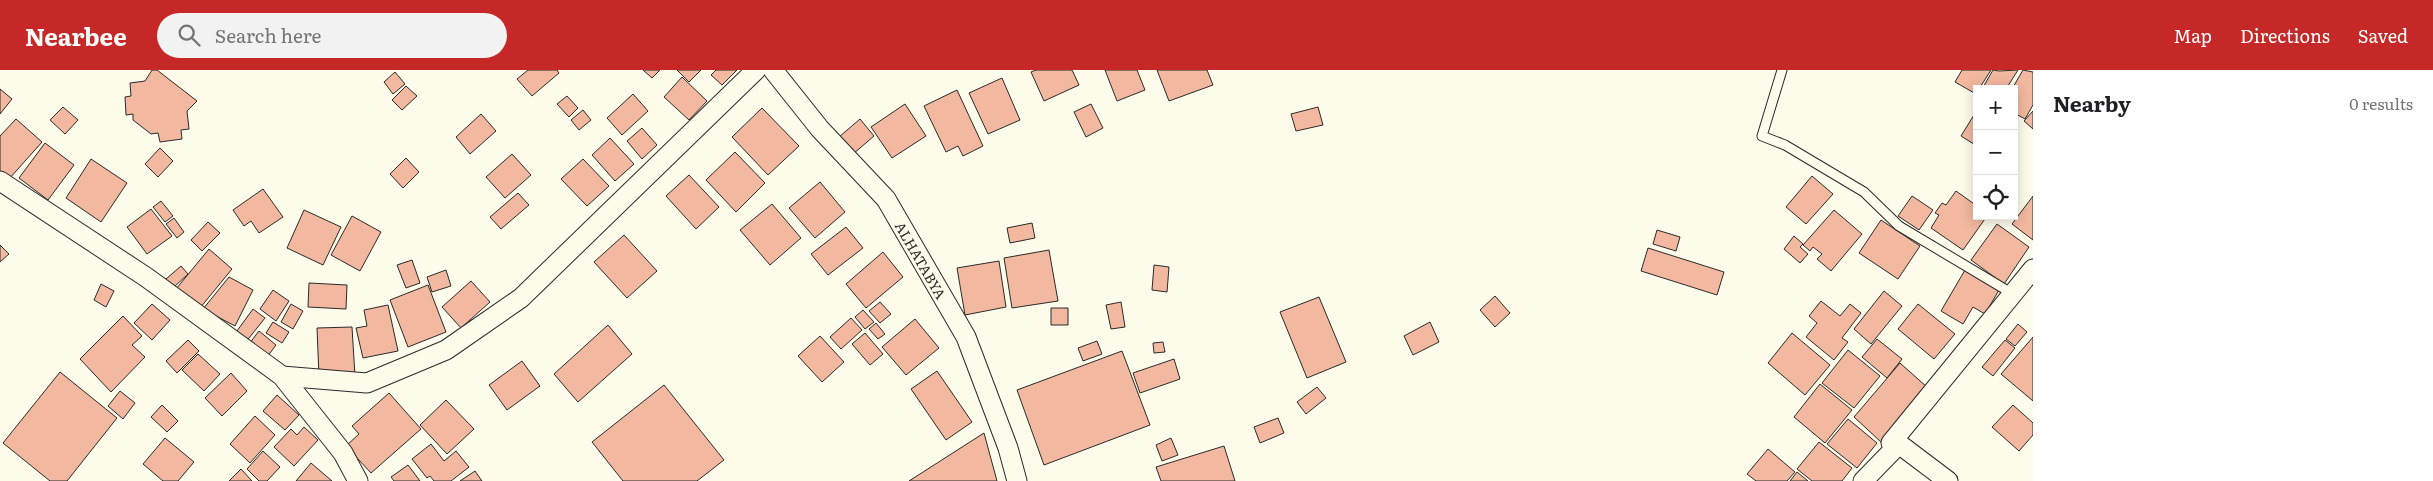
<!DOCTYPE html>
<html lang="en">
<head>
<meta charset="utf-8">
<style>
	:root { --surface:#fff; --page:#f2f2f2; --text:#202124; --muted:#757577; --line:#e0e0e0; --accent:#c62828 }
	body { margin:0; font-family:Literata,serif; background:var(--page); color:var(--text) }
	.controls { position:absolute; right:15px; top:15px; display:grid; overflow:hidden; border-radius:0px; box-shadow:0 2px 12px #0003 }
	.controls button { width:45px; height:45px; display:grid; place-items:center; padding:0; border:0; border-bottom:1px solid var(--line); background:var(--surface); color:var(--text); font:25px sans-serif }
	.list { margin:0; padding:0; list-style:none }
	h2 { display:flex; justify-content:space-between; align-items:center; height:65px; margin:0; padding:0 20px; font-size:21px }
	h2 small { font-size:16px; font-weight:400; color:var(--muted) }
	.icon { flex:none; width:28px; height:28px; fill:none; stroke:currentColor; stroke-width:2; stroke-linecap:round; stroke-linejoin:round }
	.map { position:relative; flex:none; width:2033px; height:411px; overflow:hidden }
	header { display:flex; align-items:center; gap:30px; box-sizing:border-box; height:70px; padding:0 25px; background:var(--accent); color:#fff }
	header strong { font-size:24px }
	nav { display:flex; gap:28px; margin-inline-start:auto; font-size:18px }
	.search { width:350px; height:45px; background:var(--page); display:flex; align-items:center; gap:12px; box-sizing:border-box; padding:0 18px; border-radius:28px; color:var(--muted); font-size:19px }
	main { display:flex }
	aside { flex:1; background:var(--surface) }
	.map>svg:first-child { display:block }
	.building { fill:#f2b8a0; stroke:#2b2b2b }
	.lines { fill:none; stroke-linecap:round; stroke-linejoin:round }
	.service-casing { stroke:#2b2b2b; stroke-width:11 }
	.minor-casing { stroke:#2b2b2b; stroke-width:21 }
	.service { stroke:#fdfbea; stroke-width:9 }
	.minor { stroke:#fdfbea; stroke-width:19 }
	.labels { text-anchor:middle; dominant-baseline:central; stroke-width:4; stroke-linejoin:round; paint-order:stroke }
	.street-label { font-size:14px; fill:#2b2b2b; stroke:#fdfbea }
</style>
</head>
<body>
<header>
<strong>Nearbee</strong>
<div class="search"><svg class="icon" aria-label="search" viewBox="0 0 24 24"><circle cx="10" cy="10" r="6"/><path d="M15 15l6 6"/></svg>Search here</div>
<nav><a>Map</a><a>Directions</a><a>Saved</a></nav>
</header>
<main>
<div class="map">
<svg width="2033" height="411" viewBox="0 0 2033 411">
	<rect width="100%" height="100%" fill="#fdfbea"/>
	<path class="building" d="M152,0H157L197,31L187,41L189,59L181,60L182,69L160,72L158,63L151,64L133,50V44L126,45L125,27L131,26L130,13L145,11Z
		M528,0H557L559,3L532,26L517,9Z
		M643,0H660L652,8Z
		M677,0H701L689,12Z
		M716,0H737L722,15L711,5Z
		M1036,0H1072L1079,15L1044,31L1031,2Z
		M1105,0H1137L1145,20L1117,31Z
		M1157,0H1207L1213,15L1169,31Z
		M1962,0H1991L1979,19H1977L1976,24L1955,12Z
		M1993,0L1999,1L2018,0L2006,19H1982Z
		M2023,0L2033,2V35L2025,49L2014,43V19H2012Z
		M395,2L405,14L393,24L384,12Z
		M682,7L707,31L689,50L664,27Z
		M1002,8L1020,50L988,64L969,23Z
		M406,16L417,26L402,40L392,30Z
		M0,19L12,29L0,44Z
		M957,20L983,76L963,86L958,76L946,82L924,36Z
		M633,24L648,41L622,65L607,48Z
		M567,26L578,38L569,47L557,34Z
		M905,34L926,66L892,88L871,57Z
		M1091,34L1103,58L1086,67L1074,42Z
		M63,37L78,50L65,64L50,50Z
		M1318,37L1323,55L1296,61L1291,44Z
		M762,38L799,76L768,105L732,67Z
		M583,40L591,50L579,60L571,50Z
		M1977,40V76L1961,66Z
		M2033,41V59L2024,51Z
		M481,44L496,61L470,84L456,67Z
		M16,49L42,72L9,109L0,101V66Z
		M860,49L874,66L853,84L839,67Z
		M642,58L657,75L642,89L627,71Z
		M610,68L634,94L615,111L592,85Z
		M45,73L74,95L48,130L19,108Z
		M160,78L173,91L158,107L145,94Z
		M735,82L765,113L736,142L706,110Z
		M512,84L531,105L505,128L486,107Z
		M406,88L419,102L403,118L390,104Z
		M91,89L127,113L101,152L66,128Z
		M583,89L609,116L587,136L561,109Z
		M689,105L719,137L696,159L666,126Z
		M1812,106L1833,124L1806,154L1786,137Z
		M820,112L845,142L815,168L789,138Z
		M263,119L283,147L259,163L251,151L244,156L233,140Z
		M1956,121L1977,136V146H1987L1963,180L1931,158L1939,145L1935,143L1942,133L1946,135Z
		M518,123L529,135L501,159L490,147Z
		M1912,126L1933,140L1919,160L1898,146Z
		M2033,126V170L2012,154Z
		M161,131L173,146L165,152L153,137Z
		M772,134L801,168L770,195L740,160Z
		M151,139L172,166L147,184L127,157Z
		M304,140L341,157L323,195L287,178Z
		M1834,140L1862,164L1831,201L1817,189L1822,184L1813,177L1810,181L1803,175Z
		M352,146L381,162L360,201L331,185Z
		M174,148L184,162L177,168L166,154Z
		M1881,150L1920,176L1898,209L1859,183Z
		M208,152L220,163L202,181L191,170Z
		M1032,153L1035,168L1010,173L1007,158Z
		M1997,154L2029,177L2004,214L1971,190Z
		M846,157L863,178L828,205L811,184Z
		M1657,160L1680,167L1676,181L1653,174Z
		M624,165L657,201L627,228L594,192Z
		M1794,166L1803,174L1800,177L1808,184L1800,193L1784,179Z
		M0,175L9,184L0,192Z
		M1648,178L1724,202L1717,225L1641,201Z
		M209,179L232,199L200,238L176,219Z
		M1049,180L1058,231L1012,238L1004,188Z
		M883,182L903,207L866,238L846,214Z
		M412,190L420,213L406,218L397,195Z
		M999,191L1006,237L965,245L957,198Z
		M1154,195L1169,197L1167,222L1152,220Z
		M181,196L188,204L174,217L166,209Z
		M446,200L451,216L432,222L427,207Z
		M1965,200L1999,220L1985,244L1973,237L1963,254L1941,241Z
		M229,207L253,220L235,256L203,239Z
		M471,211L490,232L461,258L442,237Z
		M309,213L347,215L346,239L308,237Z
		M101,214L114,221L106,237L94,230Z
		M428,215L446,262L408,277L390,230Z
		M273,220L289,231L276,251L260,239Z
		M1884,221L1902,236L1871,274L1854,259Z
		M1495,226L1510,243L1495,257L1480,240Z
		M1319,227L1346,292L1307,308L1280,242Z
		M1821,231L1840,246L1850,234L1861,243L1842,268L1848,272L1834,290L1806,267L1817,253L1809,246Z
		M880,232L891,244L880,253L869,241Z
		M1121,232L1125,257L1111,259L1106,235Z
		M152,234L170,250L152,270L134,253Z
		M291,234L303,241L293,259L281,252Z
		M1918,234L1955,264L1934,289L1898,259Z
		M388,235L398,281L363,288L356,258L367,256L364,240Z
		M1051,238H1068V255H1051Z
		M253,239L265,248L245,273L234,265Z
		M863,240L874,252L865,259L855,247Z
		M123,246L142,266L132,275L145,287L111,322L80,289Z
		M851,248L862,260L841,279L830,267Z
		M915,249L939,278L906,305L882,277Z
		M273,252L289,262L282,273L266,263Z
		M1430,252L1439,272L1413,285L1404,266Z
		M876,253L885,264L878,269L869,259Z
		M2018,254L2027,262L2015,276L2006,269Z
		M608,255L632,284L578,332L554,304Z
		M352,257L355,306L319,307L317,258Z
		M259,261L276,275L267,287L249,274Z
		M865,263L883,284L870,295L852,274Z
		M1792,263L1830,295L1805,325L1768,293Z
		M820,266L844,292L822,312L798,286Z
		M2033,267V331L2001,304Z
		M1877,269L1902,289L1887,308L1862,287Z
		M188,270L199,281L177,303L166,291Z
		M2005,270L2015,278L1993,306L1982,297Z
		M1097,271L1102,284L1083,291L1078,278Z
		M1163,272L1165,282L1154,283L1153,273Z
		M1848,280L1880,306L1854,338L1822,313Z
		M1122,281L1150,355L1044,395L1017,320Z
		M198,284L220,304L204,321L182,300Z
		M1174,289L1180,309L1140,323L1133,303Z
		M522,291L540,316L507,340L489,315Z
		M1900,293L1928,318L1881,372L1854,347Z
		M937,301L972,352L946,370L911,319Z
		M60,302L117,348L67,411H50L3,373Z
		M231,303L247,321L222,346L205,328Z
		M1820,314L1852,340L1825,373L1794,347Z
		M664,315L724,390L697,411H623L592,372Z
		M1317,317L1326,328L1306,344L1297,332Z
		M120,321L135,333L123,349L108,336Z
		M389,323L421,359L371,403L346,376L359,364L352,356Z
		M277,325L299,345L285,360L263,341Z
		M446,330L474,359L447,384L420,355Z
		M162,335L178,351L167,362L151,347Z
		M2013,335L2033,353V365L2019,381L1992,357Z
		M255,346L275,365L250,393L230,374Z
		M1278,348L1284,363L1260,373L1254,357Z
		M1848,349L1877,373L1857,398L1827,374Z
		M304,357L318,370L294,396L274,377L291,359L297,365Z
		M984,363L997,411H909Z
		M165,368L194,392L178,411H163L143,394Z
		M1171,368L1178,385L1162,391L1156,375Z
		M1819,372L1852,398L1842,411H1812L1797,399Z
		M431,374L444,391L456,381L469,397L451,411H434L430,406L427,408L412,389Z
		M1224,376L1235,411H1161L1156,397Z
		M1768,379L1795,402L1787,411H1756L1747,404Z
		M263,381L280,397L267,411H259L247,399Z
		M311,393L332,411H296Z
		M408,395L420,411H394L391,407Z
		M241,399L252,411H229Z
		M475,401L482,411H460Z
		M1797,402L1808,411H1790Z"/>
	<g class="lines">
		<defs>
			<path id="service" d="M1782,0L1762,66L1785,75L1864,122L1899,156L2013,224"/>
			<path id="minor" d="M773,0L820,59L886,129L966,267L1008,378L1017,411
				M0,111L146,207L282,306L367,313L446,280L521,228L756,0
				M282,306L343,383L358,411
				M1899,374L1948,411
				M1863,411L1899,374L1891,373L2033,199"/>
		</defs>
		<use href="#service" class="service-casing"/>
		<use href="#minor" class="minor-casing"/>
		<use href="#service" class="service"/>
		<use href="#minor" class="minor"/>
	</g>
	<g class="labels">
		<g class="street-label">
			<text transform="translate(921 190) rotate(60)">ALHATABYA</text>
		</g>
	</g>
</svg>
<div class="controls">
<button>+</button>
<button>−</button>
<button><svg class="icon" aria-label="locate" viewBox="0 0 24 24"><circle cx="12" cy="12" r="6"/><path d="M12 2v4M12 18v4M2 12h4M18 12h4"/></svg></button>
</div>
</div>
<aside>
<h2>Nearby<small>0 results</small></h2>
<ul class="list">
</ul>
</aside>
</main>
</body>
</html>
